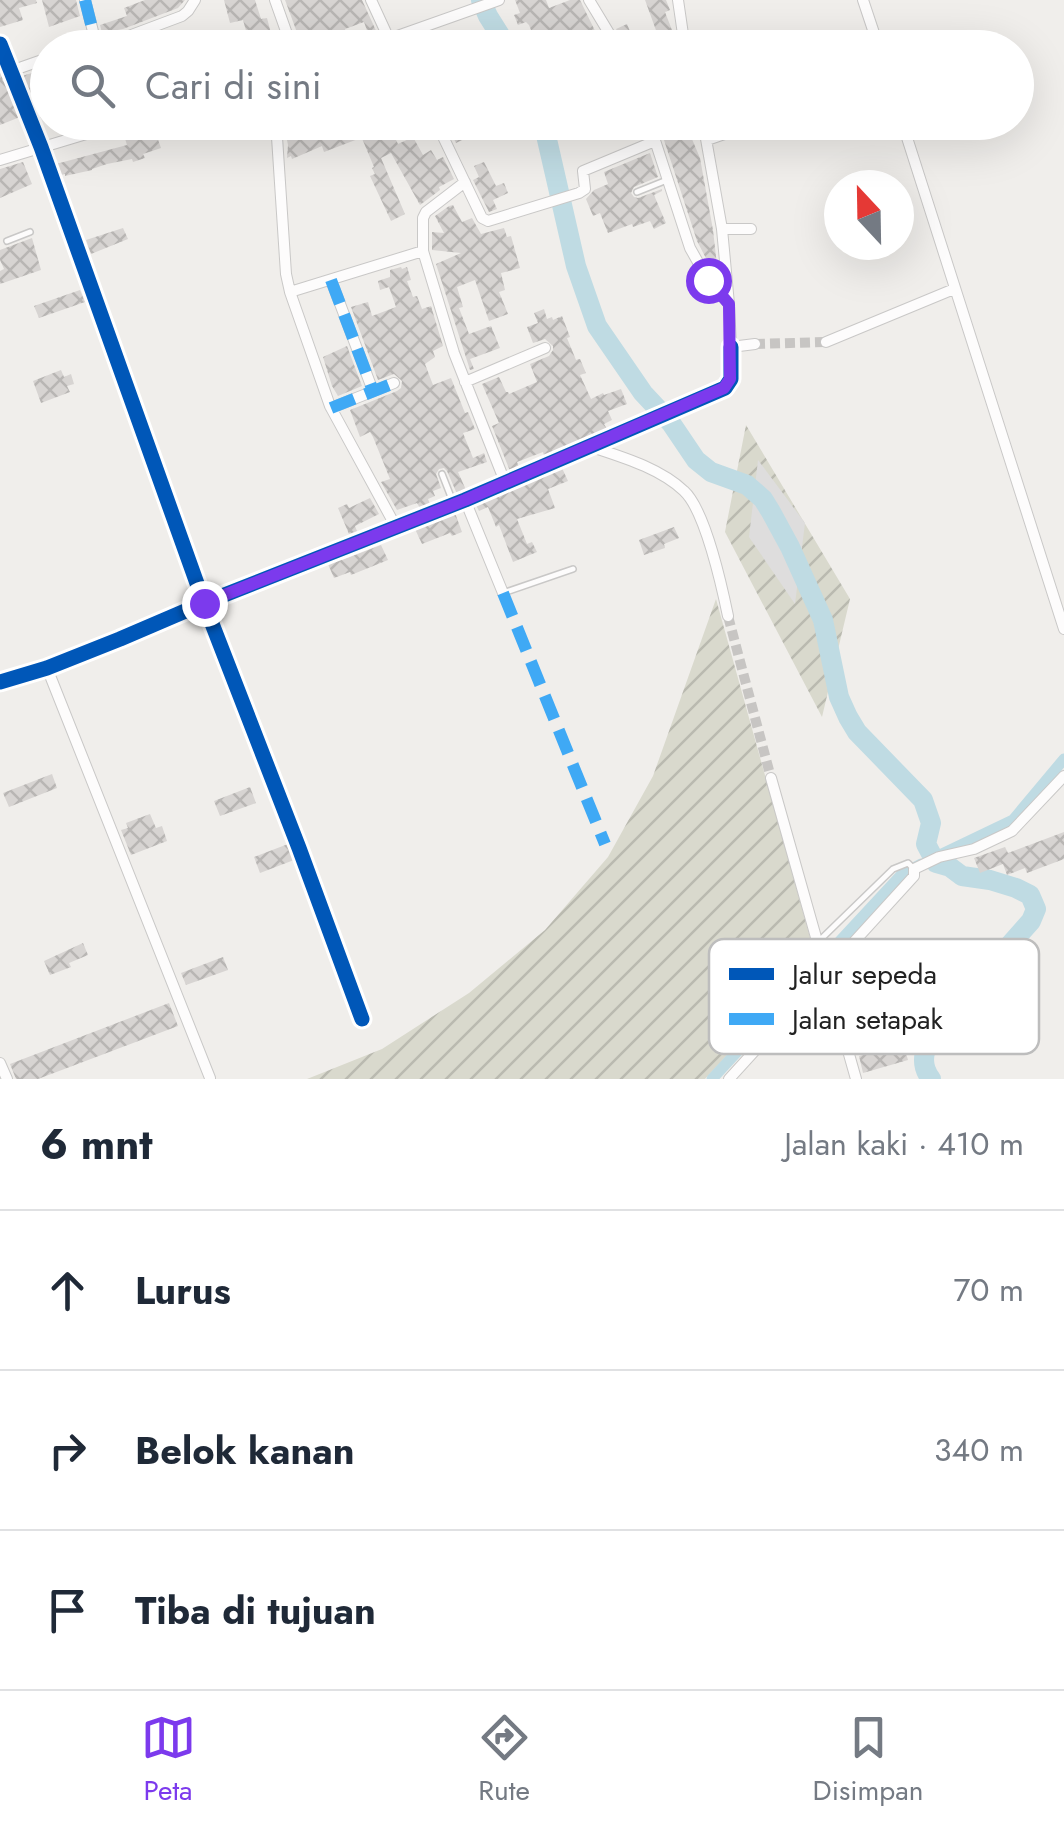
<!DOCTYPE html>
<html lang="id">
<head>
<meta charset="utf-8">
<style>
	:root { --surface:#fff; --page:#f6f6f7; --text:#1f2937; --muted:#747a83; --line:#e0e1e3; --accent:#7c3aed }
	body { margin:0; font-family:Jost,sans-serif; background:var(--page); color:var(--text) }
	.compass { position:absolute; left:824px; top:170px; width:90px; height:90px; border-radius:50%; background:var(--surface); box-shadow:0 10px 40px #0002; rotate:338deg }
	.stop { position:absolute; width:30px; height:30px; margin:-22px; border:8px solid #7c3aed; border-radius:50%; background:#fff }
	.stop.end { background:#7c3aed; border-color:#fff; box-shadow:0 2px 10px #0008 }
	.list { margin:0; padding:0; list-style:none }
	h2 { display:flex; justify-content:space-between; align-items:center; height:130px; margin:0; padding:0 40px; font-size:42px }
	h2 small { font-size:32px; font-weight:400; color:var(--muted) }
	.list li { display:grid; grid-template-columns:65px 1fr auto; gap:30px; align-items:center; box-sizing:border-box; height:160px; padding:0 40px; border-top:2px solid var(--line) }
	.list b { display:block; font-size:38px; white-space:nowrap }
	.list em { font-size:32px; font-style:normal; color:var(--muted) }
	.icon { flex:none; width:55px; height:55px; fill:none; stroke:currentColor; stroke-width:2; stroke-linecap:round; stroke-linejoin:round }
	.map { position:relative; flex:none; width:1064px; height:1079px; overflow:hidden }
	.search { position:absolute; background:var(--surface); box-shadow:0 10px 40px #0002; left:30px; right:30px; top:30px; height:110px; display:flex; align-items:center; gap:25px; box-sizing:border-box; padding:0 35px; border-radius:55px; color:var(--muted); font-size:38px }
	.sheet { height:610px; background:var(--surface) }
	nav { display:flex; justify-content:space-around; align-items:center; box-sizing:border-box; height:140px; border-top:2px solid var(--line); background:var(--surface); font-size:28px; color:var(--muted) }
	nav a { display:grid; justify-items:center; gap:5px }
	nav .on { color:var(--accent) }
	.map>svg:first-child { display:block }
	.construction { fill:url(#construction-furrows) }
	.pier { fill:#dedddd }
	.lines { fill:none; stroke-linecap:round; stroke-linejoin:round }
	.canal { stroke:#bfdbe3; stroke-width:11 }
	.river { stroke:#bfdbe3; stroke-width:20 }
	.building { fill:url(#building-cross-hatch) }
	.street-tunnel { stroke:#c7c5c3; stroke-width:10; stroke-dasharray:10 5; stroke-linecap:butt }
	.lane-casing { stroke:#c9c8c7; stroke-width:8 }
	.street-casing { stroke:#c9c8c7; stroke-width:12 }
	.lane { stroke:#fdfcfc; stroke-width:5 }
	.street { stroke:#fdfcfc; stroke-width:10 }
	.quiet { stroke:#3fa9f5; stroke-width:12; stroke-dasharray:25 12; stroke-linecap:butt }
	.cycleway-casing { stroke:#fff; stroke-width:21 }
	.cycleway { stroke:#0057b8; stroke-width:15 }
	.route { stroke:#7c3aed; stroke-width:12 }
	.key { fill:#fff; stroke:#bdbdbd; stroke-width:2.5 }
	.key-label { font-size:28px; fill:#222 }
</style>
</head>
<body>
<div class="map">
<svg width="1064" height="1079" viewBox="0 0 1064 1079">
	<defs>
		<pattern id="construction-furrows" width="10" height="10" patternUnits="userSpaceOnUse" patternTransform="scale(2.5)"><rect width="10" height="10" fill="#d9d9cd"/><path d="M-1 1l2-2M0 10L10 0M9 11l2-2" fill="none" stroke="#babab0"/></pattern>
		<pattern id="building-cross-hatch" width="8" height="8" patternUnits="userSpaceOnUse" patternTransform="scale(2.5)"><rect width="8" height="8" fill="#d7d4d2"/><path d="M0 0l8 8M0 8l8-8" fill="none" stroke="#b8b6b4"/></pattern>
	</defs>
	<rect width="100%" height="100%" fill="#f0eeeb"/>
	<path class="construction" d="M746,425L850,599L822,717L725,532Z
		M716,599L816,959L705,1079H307L382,1049L469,993L545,930L608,857L653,776Z"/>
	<path class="pier" d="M758,460L805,523L795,604L749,537Z"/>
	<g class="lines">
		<path class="canal" d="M942,854L1013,820L1064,759
			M712,1079L902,874L921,864"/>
		<path class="river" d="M481,0L488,16L508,48
			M543,122L576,266L597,326L643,393L671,423L696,460L711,472L747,485L763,499L771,512L790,547L823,620L839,697L848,717L857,732L923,800L931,823L926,844L936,863L950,867L962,876L990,880L1016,888L1030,895L1036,909L1031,921L939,1025C928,1042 916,1060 931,1079"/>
	</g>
	<path class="building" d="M0,0H36L37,3L19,8L23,20L0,27Z
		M42,0H76L80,16L49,27Z
		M145,0H185L178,8L123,29L102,33L100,25L127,16L124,8Z
		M224,0H255L261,19L267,18L273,41L279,39L283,48H256L253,37L248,38L243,20L230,23Z
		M285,0H362L378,35L370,39L364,22L345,29L352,48H314L312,42L302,46Z
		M515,0H546L549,8L570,0H580L598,37L600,36L607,48H538L529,25L526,22L518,25L514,15L520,13Z
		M645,0H666L670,10L665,12L675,38L650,48H627L616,29L627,24L634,41L657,33Z
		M467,31L474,48H426L422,37L431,33L436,44Z
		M0,68L20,117L0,125Z
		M48,68V116L39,119L22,76Z
		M314,122H351L358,139L324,152L322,146L292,159L291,156L287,158L288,145L286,135L315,126Z
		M454,122H498L456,143L447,125Z
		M134,126L138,137L155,131L161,148L143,154L145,158L133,162L132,159L107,164L92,169V170L65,176V174L60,175L56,164L127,145L123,132Z
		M389,126L398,144L413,137L423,155L431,150L437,160L443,157L454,179L439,187L440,190L420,205L391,153L381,158L405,214L391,221L370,176L375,174L372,168L374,167L361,136Z
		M689,132L700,158L713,230L717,265L711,268L697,241L664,140Z
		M650,153L658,177L634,187L631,193L634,197L638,198L662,189V191L654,195L666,223L654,229L650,221L633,227L632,224L608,233L600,213L593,216L586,199L594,190L608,184L604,172Z
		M23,162L32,184L0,198V169Z
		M484,162L496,186L504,183L508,193L493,200L497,209L489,212L473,180L479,177L474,166Z
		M453,205L462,222L472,218L481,234L504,228L507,237L511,236L520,268L501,273L505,290L499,292L508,314L489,321L475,280L457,287L463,307L459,308L469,334L491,326L500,348L470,359L474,369L470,370L436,264L461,253L432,250V232L444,233L435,216L449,206Z
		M123,228L128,239L91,254L86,240Z
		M32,238L41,270L0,284V271L4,269L0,260V250Z
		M401,267L402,269L407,267L411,280L407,281L413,297L417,296L422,309L431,306L443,346L433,351L435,357L425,364L433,385L451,378L465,413L468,412L475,429L463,433L473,458L484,453L487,462L458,472L466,490L457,494L447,471L444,468L439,469L436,474L441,488L433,491L435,496L428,499L430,504L420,508L417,503L397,510L381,482L390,479L373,437L370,432L360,437L350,410L397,391L401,388L402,381L394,374L378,380L351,307L368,302L372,316L396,307L389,287L380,290L378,281L390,277V270Z
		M80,290L85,302L39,318L34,306Z
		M544,309L547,319L552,317L553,320L562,316L570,337L567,338L576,360L580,359L586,373L580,375L591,399L603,393L604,395L621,389L627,404L608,411L612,420L604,424L607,429L544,456L543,452L517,462L519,467L510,471L492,426L499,423L482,384L499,377L506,392H508L509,394L537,382L530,364L549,356L553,350V346L545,339L533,343L527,327L538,323L534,313Z
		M347,346L362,386L338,396L332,386L323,357Z
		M61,370L64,377L71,374L74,384L67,386L70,392L41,403L33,381Z
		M562,468L568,481L548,489L555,508L517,519L527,544L532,542L537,552L513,562L499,525L496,527L488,507L479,511L476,505Z
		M370,498L379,514L355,526L357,531L349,534L338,508L347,504L349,508Z
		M455,513L462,532L452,536L450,533L422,544L415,529Z
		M674,527L679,538L664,544L665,548L644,555L639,540Z
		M381,545L388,560L351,575L350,572L334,578L328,564L341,558L342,560Z
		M52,774L57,788L9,807L3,793Z
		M250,787L256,803L220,816L214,801Z
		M150,814L156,828L162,826L167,841L131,855L121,830L128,828L126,823Z
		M1064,832V859L1027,873L1025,868L1007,875L1003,864L980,873L974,858L1005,847L1008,853Z
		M288,844L294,860L260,873L254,857Z
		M83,943L88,955L69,963L71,967L50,975L44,961Z
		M223,957L228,970L186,985L181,973Z
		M169,1003L178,1026L38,1079H16L10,1064Z
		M903,1043L908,1060L863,1073L859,1056Z"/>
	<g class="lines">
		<path class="street-tunnel" d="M755,344L826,342
			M728,616L771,778"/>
		<defs>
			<path id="lane" d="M637,192L667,180
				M7,241L30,232
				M442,474L453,502
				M503,593L573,569
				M820,940L893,869L908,863L914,869"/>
			<path id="street" d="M85,0L97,47
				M275,0L292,48
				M371,0L389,39
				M589,0L618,48
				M678,0L685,48
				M863,0L879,48
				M0,44L41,147L204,603L299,848L362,1019
				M79,48L126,37L182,16L188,11L195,0
				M371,48L389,39L499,0
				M11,71L48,58
				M276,122L286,274L290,292L330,406L396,527
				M436,122L482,218L488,221L579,193L585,189L583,171L655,141
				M649,122L690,248L708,280L729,304L731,347L755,344
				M703,122L722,229L729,304
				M902,122L1064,629
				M707,140L759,122
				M0,160L126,122
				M465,182L426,212L423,218V251L454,353L505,482
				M722,229H751
				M331,280L373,391
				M290,292L423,251
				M826,342L954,289
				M465,382L545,348
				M331,408L394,383
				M592,447C622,457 660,468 684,491C705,510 722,587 728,616
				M465,500L503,593
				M47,668L210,1078
				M0,682L47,668L120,639L204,603L465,500L725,388L731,379V347
				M771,778L856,1079
				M0,1063L7,1079
				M729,1079L914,876V869L939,857L974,849L1012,831L1064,776"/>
		</defs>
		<use href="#lane" class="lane-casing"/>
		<use href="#street" class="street-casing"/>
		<use href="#lane" class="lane"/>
		<use href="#street" class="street"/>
		<path class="quiet" d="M85,0L97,48
			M331,280L373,391
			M331,408L394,383
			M503,593L605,844"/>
		<defs>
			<path id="cycleway" d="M0,44L41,147L204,603L299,848L362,1019
				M0,682L47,668L120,639L204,603L465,500L725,388L731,379V347"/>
		</defs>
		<use href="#cycleway" class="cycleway-casing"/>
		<use href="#cycleway" class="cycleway"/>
	</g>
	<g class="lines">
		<path class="route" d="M204,603L465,500L724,388L730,379L729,304L708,280"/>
	</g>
	<rect x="709" y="939" width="330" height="115" rx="15" class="key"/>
	<rect x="729" y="968" width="45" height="12" fill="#0057b8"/>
	<rect x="729" y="1013" width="45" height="12" fill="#3fa9f5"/>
	<g class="key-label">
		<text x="792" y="984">Jalur sepeda</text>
		<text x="792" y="1029">Jalan setapak</text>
	</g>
</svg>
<svg class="compass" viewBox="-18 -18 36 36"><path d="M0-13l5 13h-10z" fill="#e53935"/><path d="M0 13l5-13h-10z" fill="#747a83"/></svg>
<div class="stop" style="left:708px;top:280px"></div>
<div class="stop end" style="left:204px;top:603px"></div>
<div class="search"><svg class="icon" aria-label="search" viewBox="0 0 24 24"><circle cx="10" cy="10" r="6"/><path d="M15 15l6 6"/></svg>Cari di sini</div>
</div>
<section class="sheet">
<h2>6 mnt<small>Jalan kaki · 410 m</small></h2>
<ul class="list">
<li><svg class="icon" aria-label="ahead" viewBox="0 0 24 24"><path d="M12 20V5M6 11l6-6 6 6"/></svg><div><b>Lurus</b></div><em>70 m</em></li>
<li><svg class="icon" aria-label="right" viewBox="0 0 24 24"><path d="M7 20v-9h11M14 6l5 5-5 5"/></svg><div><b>Belok kanan</b></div><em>340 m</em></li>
<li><svg class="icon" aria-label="arrive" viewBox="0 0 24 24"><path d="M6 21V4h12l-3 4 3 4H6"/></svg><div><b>Tiba di tujuan</b></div></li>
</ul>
</section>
<nav>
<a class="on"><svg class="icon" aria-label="map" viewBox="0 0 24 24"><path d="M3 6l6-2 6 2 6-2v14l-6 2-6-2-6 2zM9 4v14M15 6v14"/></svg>Peta</a>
<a><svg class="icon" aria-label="directions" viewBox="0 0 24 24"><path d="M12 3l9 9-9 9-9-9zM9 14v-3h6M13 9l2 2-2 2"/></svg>Rute</a>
<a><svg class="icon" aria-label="saved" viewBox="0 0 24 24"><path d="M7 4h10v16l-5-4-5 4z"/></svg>Disimpan</a>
</nav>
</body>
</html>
